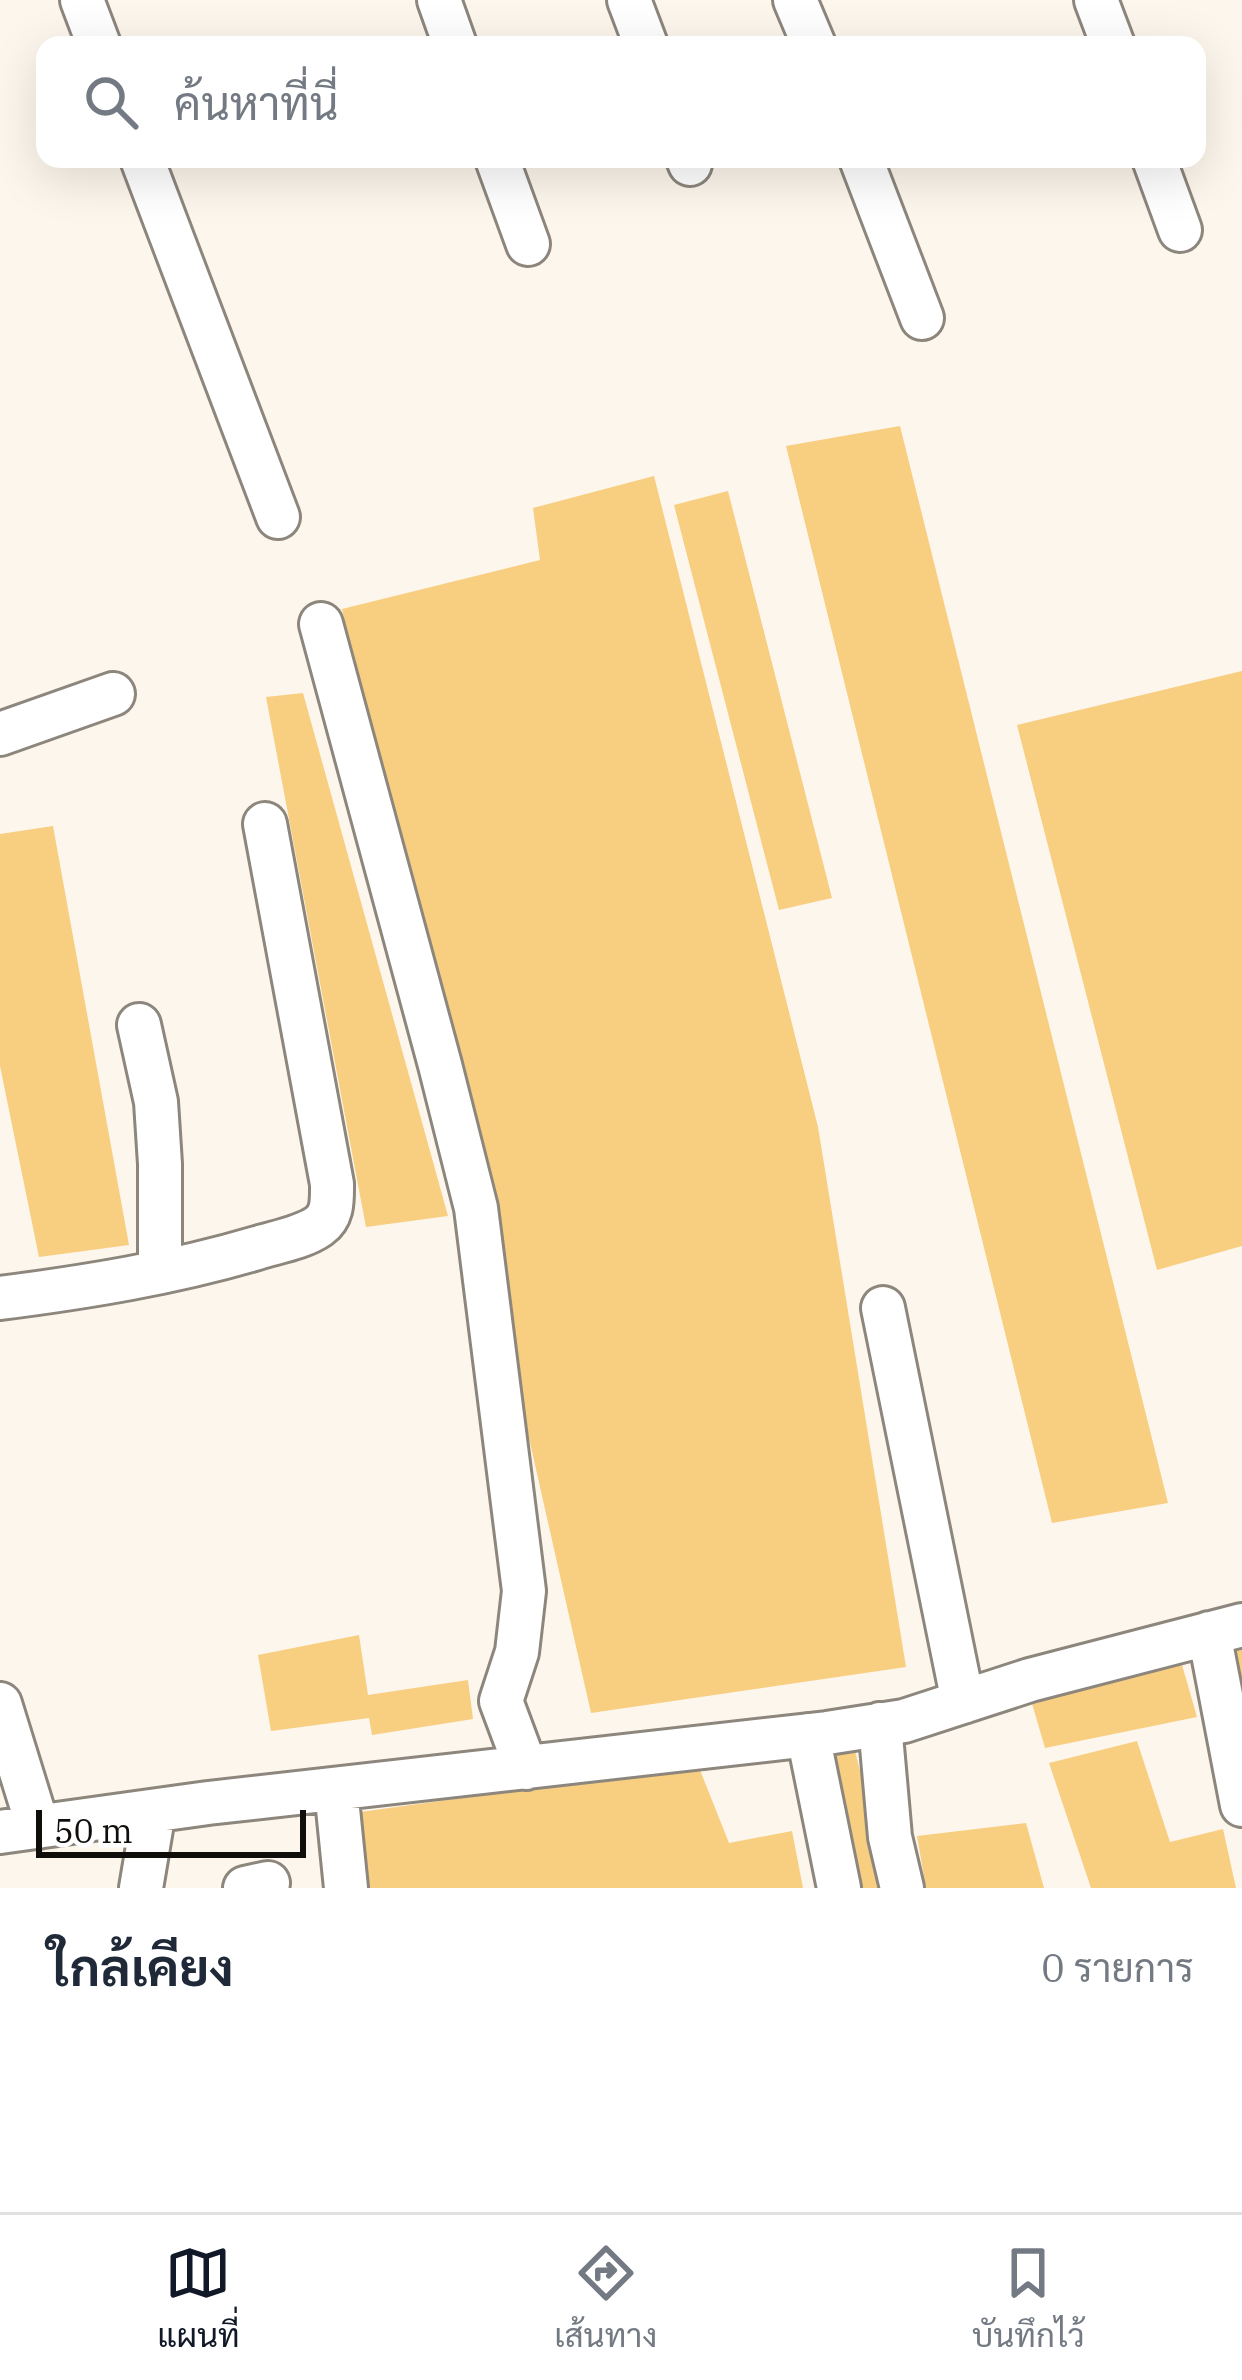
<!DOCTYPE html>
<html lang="th">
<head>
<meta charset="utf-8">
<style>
	:root { --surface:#fff; --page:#f2f2f3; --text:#1f2937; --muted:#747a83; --line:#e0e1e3; --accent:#111827 }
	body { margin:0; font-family:"IBM Plex Serif",Sarabun,serif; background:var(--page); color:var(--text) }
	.scale { position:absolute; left:36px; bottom:30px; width:270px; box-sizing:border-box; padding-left:12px; border:6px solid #100e0b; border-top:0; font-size:33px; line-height:42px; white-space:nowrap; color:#100e0b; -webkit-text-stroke:9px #fff; paint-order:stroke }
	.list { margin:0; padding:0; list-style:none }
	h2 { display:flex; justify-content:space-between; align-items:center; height:156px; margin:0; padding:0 48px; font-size:51px }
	h2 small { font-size:39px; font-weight:400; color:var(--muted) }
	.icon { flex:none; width:66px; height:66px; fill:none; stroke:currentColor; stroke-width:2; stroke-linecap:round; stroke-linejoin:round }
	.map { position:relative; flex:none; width:1242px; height:1888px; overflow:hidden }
	.search { position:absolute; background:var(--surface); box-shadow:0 12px 48px #0002; left:36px; right:36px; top:36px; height:132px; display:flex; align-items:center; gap:30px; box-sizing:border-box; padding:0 42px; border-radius:24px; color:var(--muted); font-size:45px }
	.sheet { height:324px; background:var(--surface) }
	nav { display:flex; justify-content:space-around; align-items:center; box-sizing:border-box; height:168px; border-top:3px solid var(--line); background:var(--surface); font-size:33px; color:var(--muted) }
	nav a { display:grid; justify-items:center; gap:6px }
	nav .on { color:var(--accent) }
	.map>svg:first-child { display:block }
	.building { fill:#f8ce80 }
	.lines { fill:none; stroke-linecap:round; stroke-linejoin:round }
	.minor-casing { stroke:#8c867d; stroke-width:48 }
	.minor { stroke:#fff; stroke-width:42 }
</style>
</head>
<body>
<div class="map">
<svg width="1242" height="1888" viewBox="0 0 1242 1888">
	<rect width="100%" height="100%" fill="#fcf6ec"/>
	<path class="building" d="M900,426L1168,1503L1052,1523L786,446Z
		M654,476L818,1127L906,1667L591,1713L342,609L540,560L533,508Z
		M728,491L832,898L779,910L674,505Z
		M1242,671V1246L1157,1270L1017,725Z
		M303,693L448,1216L366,1227L266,697Z
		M53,826L129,1245L39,1257L0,1066V834Z
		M359,1635L368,1695L468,1680L473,1719L372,1735L369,1718L271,1731L258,1655Z
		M1242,1641V1697L1227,1644Z
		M1180,1658L1197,1717L1045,1748L1031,1700Z
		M852,1738L888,1888H852L816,1742Z
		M1137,1741L1170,1842L1223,1829L1236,1888H1091L1049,1763Z
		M698,1765L729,1843L792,1831L803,1888H369L353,1813Z
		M1026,1823L1044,1888H926L917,1836Z"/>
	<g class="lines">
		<defs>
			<path id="minor" d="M82,0L99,45
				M439,0L455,45
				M629,0L646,45
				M795,0L814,45
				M1096,0L1113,45
				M142,159L278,517
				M497,159L528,244
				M688,159L690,164
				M861,159L922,318
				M1154,159L1180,230
				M321,624L440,1065L476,1208L524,1591L517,1652L501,1701L526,1768
				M0,734L113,694
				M139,1025L156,1102L160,1164V1272
				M0,1298C86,1287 173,1273 257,1248C276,1242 302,1238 319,1226C333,1216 332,1201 332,1184L265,824
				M883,1308L963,1702
				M1209,1633L1242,1805
				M0,1704L38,1827
				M880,1724L890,1837L902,1888
				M808,1735L839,1888
				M336,1789L346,1888
				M0,1832L208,1803L827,1733L904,1721L1030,1680L1242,1625
				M141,1888L154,1811
				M245,1888L268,1883"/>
		</defs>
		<use href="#minor" class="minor-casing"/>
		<use href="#minor" class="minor"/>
	</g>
</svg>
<div class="scale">50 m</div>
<div class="search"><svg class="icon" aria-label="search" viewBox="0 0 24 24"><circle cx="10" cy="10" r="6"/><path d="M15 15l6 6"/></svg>ค้นหาที่นี่</div>
</div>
<section class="sheet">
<h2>ใกล้เคียง<small>0 รายการ</small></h2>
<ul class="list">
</ul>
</section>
<nav>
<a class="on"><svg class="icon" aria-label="map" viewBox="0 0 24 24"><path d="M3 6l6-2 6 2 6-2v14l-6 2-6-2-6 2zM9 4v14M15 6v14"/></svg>แผนที่</a>
<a><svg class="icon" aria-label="directions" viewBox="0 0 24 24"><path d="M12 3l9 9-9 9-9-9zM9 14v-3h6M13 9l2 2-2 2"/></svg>เส้นทาง</a>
<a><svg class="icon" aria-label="saved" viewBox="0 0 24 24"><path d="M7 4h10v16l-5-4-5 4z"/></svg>บันทึกไว้</a>
</nav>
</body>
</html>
